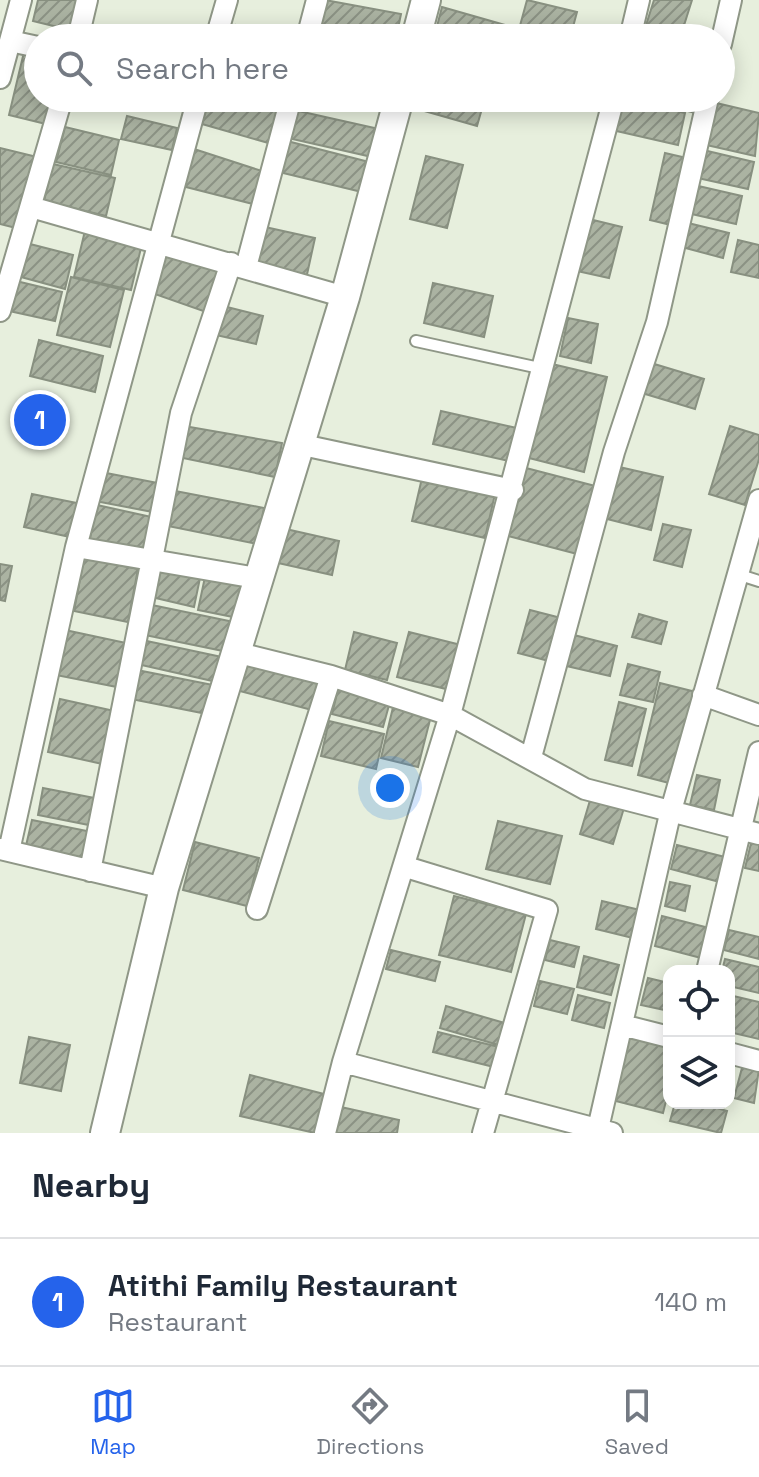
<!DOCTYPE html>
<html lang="en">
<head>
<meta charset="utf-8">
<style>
	:root { --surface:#fff; --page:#f2f2f3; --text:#1f2937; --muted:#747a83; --line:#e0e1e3; --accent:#2563eb }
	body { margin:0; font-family:"Space Grotesk",sans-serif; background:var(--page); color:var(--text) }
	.controls { position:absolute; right:24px; bottom:24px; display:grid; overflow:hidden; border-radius:16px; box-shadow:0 4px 20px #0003 }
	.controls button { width:72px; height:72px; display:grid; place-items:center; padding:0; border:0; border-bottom:2px solid var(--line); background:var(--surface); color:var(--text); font:40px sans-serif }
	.you { position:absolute; left:390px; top:788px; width:28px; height:28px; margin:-20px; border:6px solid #fff; border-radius:50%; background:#1a73e8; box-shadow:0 0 0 12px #1a73e833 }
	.badge { display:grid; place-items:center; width:52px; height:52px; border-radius:50%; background:var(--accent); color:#fff; font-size:26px; font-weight:700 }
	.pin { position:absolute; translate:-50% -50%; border:4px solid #fff; box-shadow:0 2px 8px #0006 }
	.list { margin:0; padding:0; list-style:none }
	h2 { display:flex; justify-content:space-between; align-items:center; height:104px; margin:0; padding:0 32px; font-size:34px }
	h2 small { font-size:26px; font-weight:400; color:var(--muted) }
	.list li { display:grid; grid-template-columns:52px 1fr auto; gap:24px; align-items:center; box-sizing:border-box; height:128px; padding:0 32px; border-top:2px solid var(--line) }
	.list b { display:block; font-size:30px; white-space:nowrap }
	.list p { margin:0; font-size:26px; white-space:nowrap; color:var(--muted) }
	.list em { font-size:26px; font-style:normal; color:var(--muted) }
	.icon { flex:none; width:44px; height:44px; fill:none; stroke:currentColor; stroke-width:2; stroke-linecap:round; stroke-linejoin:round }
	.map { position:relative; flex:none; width:759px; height:1133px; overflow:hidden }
	.search { position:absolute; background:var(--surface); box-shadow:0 4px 20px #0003; left:24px; right:24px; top:24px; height:88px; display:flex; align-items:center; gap:20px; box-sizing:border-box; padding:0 28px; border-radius:44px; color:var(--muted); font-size:30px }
	.sheet { height:232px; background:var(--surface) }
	nav { display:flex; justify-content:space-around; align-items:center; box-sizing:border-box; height:112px; border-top:2px solid var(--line); background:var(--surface); font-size:22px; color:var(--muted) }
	nav a { display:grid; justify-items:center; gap:4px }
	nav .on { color:var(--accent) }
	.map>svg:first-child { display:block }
	.building { fill:url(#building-hatch); stroke:#889080; stroke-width:2 }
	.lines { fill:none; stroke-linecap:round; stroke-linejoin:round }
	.lane-casing { stroke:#8f9787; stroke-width:14 }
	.street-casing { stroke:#8f9787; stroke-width:24 }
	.secondary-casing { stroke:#8f9787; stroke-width:32 }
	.lane { stroke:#fff; stroke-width:10 }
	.street { stroke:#fff; stroke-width:20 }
	.secondary { stroke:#fff; stroke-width:28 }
</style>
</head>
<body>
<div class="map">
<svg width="759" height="1133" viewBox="0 0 759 1133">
	<defs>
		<pattern id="building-hatch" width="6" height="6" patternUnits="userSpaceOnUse" patternTransform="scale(2)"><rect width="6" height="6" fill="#abb3a2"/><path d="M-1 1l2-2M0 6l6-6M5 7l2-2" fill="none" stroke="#8b9284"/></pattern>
	</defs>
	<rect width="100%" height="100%" fill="#e7efdd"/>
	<path class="building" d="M38,0H78L70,30L33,21Z
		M325,0L401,14L396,38H359L319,29Z
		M527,0L577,12L570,38H537L518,33Z
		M654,0H692L680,38H642Z
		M442,7L505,25L502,38H434Z
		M236,25L278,38H232Z
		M24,52L38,56V98H56L50,125L9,115Z
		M150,98H194L191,109Z
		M209,98H260L284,105L272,144L202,124Z
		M417,98H485L477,126L414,108Z
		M622,98L685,113L678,145L612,130Z
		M665,98H699L695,113L663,104Z
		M712,102L759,113L755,156L702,144Z
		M294,110L379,129L372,157L288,138Z
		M127,116L177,128L172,150L121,139Z
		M65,127L119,140L111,175L56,162Z
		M287,141L373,163L366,193L279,172Z
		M0,148L37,157L20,229L0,224Z
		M194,149L265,172L253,204L182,186Z
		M699,149L754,162L748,189L693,177Z
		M665,153L691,159L675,226L650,220Z
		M426,156L463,165L447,228L410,219Z
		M53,164L115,178L106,216L44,201Z
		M694,185L742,196L736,224L687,213Z
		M88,218L145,231L131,290L74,277Z
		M589,219L622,227L609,278L577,271Z
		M684,222L729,233L723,258L678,246Z
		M265,227L315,238L306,279L256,268Z
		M738,240L759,245V278L731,272Z
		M30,244L73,255L65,289L21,277Z
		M163,251L223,272L209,313L149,292Z
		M71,277L124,290L110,347L57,335Z
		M16,281L62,292L55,321L9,311Z
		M433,283L493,296L484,337L424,323Z
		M223,306L263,316L256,344L216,335Z
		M568,318L598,324L591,363L560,356Z
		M39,340L103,356L95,392L30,376Z
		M651,363L704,379L695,409L642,393Z
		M552,364L607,377L584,472L529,458Z
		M441,411L521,429L513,462L433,444Z
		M184,426L282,443L275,477L178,457Z
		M730,426L759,435V459L745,505L709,494Z
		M615,466L663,477L651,530L603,518Z
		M526,468L599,487L581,555L508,536Z
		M101,472L163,484L158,513L95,501Z
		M422,478L495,494L485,538L412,521Z
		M170,490L264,508L257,544L163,525Z
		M32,494L77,503L70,537L24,527Z
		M97,505L156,518L147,556L89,543Z
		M663,524L691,530L682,567L654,560Z
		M277,527L339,541L332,575L269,561Z
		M84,558L138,569L128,622L74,611Z
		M0,564L12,566L5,601L0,600Z
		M154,568L200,578L194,607L147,596Z
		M205,577L245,585L238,618L198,610Z
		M147,604L234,622L228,652L140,634Z
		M530,610L561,618L549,661L518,653Z
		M639,614L667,622L661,644L632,637Z
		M65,630L126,643L117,687L56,675Z
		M354,632L397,643L387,680L345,670Z
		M409,632L461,645L450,690L397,677Z
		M570,634L617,646L610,676L562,665Z
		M142,640L222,657L217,682L137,664Z
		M244,661L320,680L312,710L236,690Z
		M628,664L660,672L653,702L620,695Z
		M137,670L213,685L207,714L131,699Z
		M660,683L696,692L673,784L638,775Z
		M339,685L391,698L383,727L332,714Z
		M60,699L119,712L107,765L48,752Z
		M619,702L646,709L632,766L605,760Z
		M394,703L432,712L418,767L381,758Z
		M329,721L384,734L376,769L321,756Z
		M697,775L720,780L714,810L690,805Z
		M43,788L105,800L99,827L38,815Z
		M591,797L624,808L613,844L580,834Z
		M32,820L92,832L86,862L25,850Z
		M498,821L562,836L550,884L486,869Z
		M752,839L759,840V871L745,868Z
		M195,842L259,858L247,906L183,890Z
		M677,845L733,859L727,884L671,869Z
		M670,882L690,886L685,911L665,906Z
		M454,896L526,914L511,972L439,955Z
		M602,901L640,910L633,938L596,929Z
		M662,916L713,929L705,959L655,946Z
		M729,930L759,937V959L724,950Z
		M550,940L579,947L574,967L545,960Z
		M391,950L440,962L435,981L386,969Z
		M584,956L619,965L611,995L577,987Z
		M725,959L759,967V993L729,986V971H722Z
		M648,978L669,983V1011L641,1005Z
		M540,981L574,989L567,1014L534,1006Z
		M578,995L610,1003L604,1028L572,1020Z
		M729,995L759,1002V1039L729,1032Z
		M446,1006L508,1024L502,1046L440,1028Z
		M628,1031L669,1041V1089L663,1113L612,1100Z
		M438,1032L503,1048L498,1068L433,1052Z
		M29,1037L70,1045L61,1091L20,1083Z
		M743,1064L759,1069L754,1103L734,1098Z
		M250,1075L324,1094L315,1133L240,1116Z
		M675,1103H700L727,1111L721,1133L670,1121Z
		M341,1107L399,1120L397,1133H335Z"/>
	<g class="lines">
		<defs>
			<path id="lane" d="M416,341L544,369
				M737,574L759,581"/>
			<path id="street" d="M21,0L10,41L38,47
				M78,38L87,0
				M216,38L227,0
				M307,38L317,0
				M630,38L639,0
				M721,44L731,0
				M0,78L10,41
				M31,207L345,297
				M246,267L291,98
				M0,311L62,98
				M298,444L513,490
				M76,547L256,578
				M235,652L331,676L450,715L585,789L759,834
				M703,695L759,715
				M531,757L614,452L657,322L708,98
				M0,849L164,888
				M9,851L76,547L198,98
				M406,867L547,910L483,1133
				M90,871L181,413L231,263
				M257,909L331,676
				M707,971L759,752
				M622,1025L669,1037
				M729,1053L759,1061
				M343,1062L612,1133
				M325,1133L343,1062L450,715L614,98
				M597,1133L670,814L759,500"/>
			<path id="secondary" d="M416,38L426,0
				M105,1133L164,888L345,297L399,98"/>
		</defs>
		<use href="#lane" class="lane-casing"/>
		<use href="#street" class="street-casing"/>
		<use href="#secondary" class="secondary-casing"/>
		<use href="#lane" class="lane"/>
		<use href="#street" class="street"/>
		<use href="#secondary" class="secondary"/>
	</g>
</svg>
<div class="controls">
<button><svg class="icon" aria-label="locate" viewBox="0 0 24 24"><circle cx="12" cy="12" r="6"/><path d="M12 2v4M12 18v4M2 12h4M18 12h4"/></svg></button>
<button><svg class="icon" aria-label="layers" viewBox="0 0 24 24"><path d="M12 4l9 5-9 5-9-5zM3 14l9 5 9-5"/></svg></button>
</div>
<div class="you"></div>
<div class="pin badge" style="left:40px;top:420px">1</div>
<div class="search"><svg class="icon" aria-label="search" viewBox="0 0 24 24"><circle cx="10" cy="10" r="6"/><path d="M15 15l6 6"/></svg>Search here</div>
</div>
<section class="sheet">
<h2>Nearby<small></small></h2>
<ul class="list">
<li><span class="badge">1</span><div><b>Atithi Family Restaurant</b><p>Restaurant</p></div><em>140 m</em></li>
</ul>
</section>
<nav>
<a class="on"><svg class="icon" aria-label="map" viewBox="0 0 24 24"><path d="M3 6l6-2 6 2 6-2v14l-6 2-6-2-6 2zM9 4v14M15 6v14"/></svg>Map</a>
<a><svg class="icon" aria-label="directions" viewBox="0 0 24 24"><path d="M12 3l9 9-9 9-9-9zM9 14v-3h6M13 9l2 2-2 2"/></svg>Directions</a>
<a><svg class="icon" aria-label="saved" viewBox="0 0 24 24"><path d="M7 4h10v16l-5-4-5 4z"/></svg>Saved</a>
</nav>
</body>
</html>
